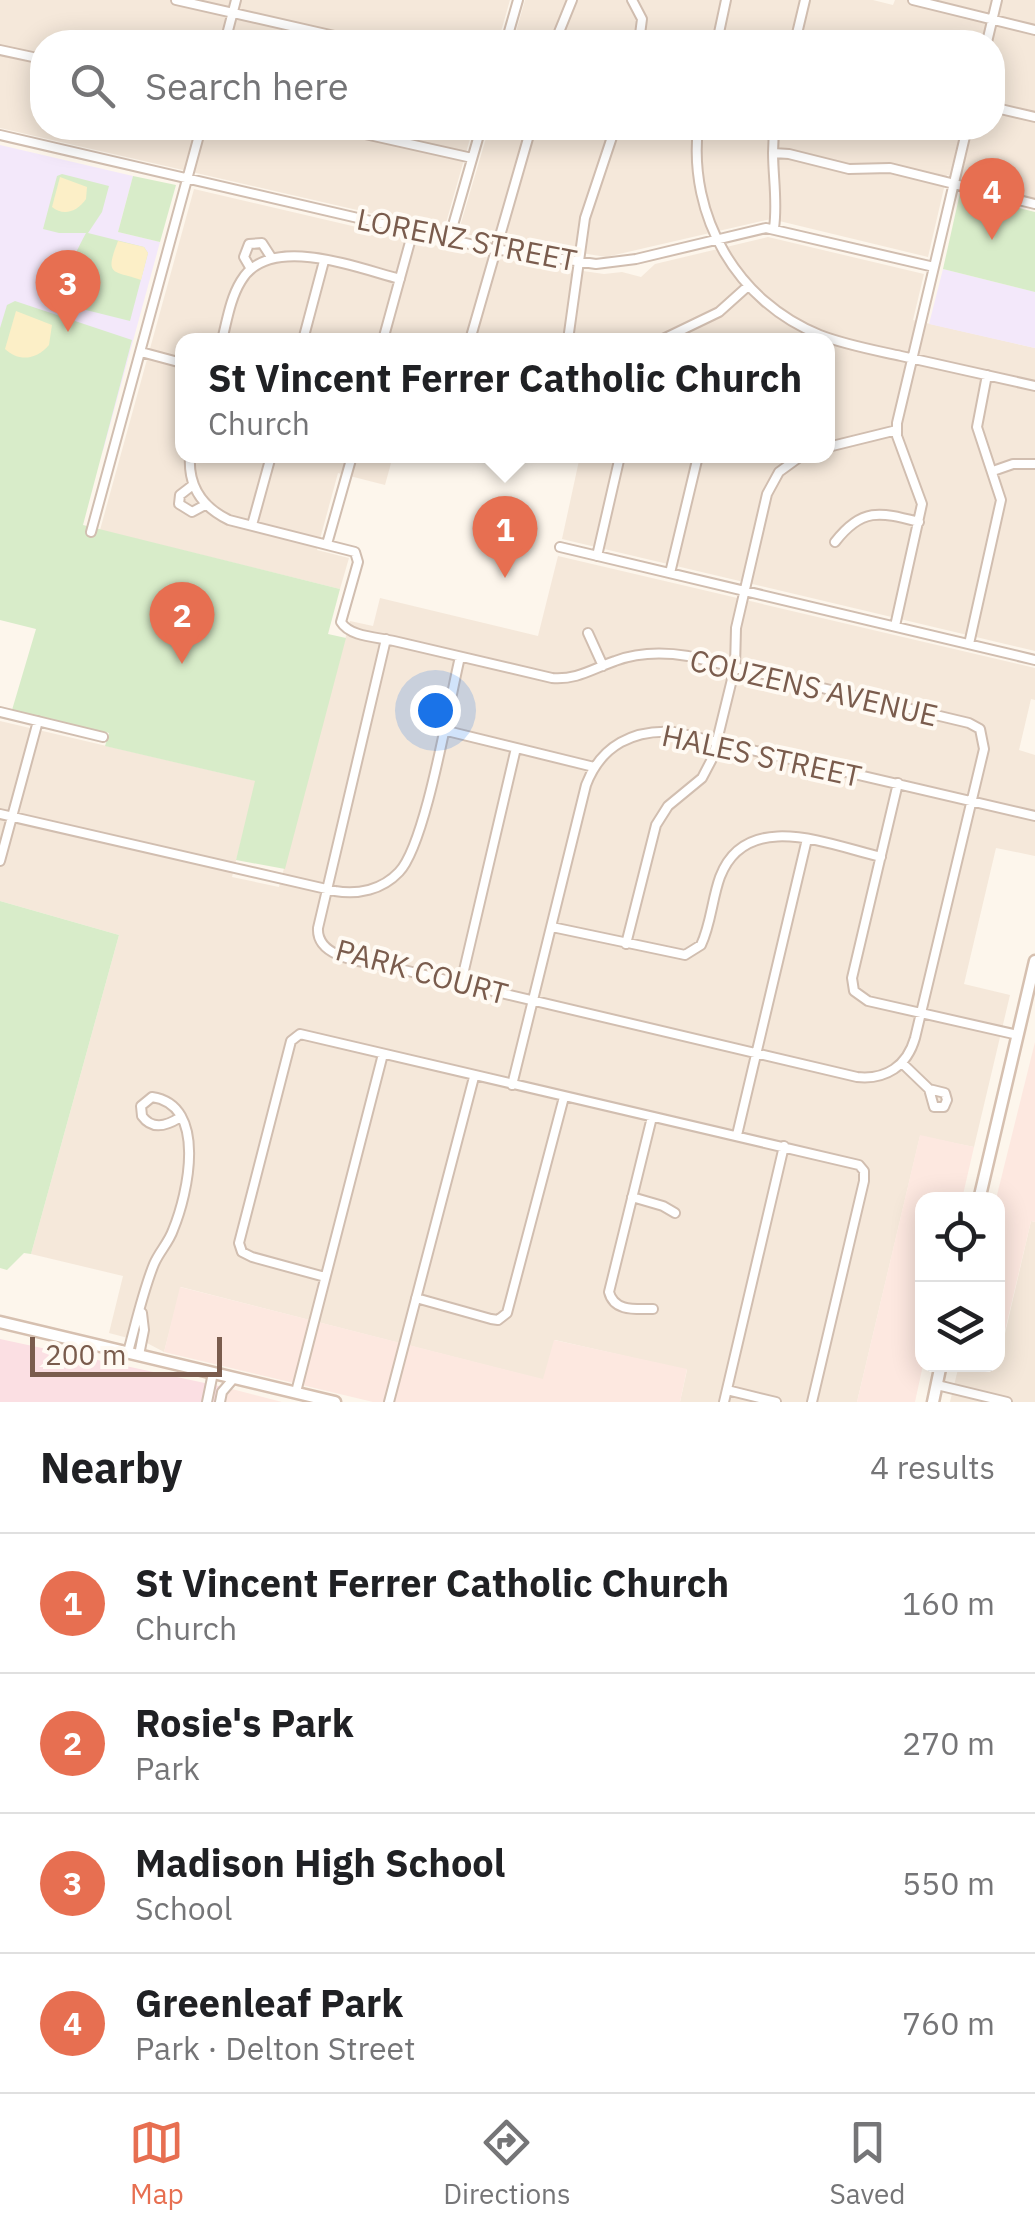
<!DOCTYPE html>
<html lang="en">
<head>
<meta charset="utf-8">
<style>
	:root { --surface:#fff; --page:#f6f6f6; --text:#202124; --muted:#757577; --line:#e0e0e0; --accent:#e76f51 }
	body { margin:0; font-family:"IBM Plex Sans",sans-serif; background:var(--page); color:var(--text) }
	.controls { position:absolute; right:30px; bottom:30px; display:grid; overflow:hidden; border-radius:20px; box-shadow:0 5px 25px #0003 }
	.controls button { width:90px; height:90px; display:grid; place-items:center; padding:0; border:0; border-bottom:2px solid var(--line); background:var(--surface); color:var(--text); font:50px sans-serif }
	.scale { position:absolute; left:30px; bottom:25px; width:192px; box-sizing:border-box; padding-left:10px; border:5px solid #7a5c4d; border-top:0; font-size:28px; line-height:35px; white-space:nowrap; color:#7a5c4d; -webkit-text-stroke:8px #fffaf3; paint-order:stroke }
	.you { position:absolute; left:435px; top:710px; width:35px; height:35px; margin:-25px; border:8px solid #fff; border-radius:50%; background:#1a73e8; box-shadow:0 0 0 15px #1a73e833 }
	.badge { display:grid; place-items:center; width:65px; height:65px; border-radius:50%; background:var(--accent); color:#fff; font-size:32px; font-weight:700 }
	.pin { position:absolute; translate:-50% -82px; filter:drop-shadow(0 2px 5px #0008) }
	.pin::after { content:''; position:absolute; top:52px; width:35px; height:30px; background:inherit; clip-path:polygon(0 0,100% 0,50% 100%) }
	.popup { position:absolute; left:175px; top:333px; width:660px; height:130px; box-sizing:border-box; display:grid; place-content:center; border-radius:20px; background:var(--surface); filter:drop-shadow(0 2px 8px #0005); font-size:32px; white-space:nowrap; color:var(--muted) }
	.popup b { font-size:38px; color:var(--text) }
	.popup::after { content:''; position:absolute; left:50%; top:100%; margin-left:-20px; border:20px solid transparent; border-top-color:var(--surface) }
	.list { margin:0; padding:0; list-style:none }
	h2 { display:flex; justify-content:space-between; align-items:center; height:130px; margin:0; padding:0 40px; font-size:42px }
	h2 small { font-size:32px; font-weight:400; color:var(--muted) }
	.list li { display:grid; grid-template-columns:65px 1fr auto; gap:30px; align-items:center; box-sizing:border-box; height:140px; padding:0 40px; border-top:2px solid var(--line) }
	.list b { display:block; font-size:38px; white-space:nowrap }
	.list p { margin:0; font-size:32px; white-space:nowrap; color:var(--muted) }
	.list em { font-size:32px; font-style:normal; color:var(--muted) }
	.icon { flex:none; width:55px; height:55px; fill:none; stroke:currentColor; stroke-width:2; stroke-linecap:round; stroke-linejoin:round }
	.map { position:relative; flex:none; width:1035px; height:1402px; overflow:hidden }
	.search { position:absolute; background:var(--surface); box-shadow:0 5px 25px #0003; left:30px; right:30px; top:30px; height:110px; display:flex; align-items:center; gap:25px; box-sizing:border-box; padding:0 35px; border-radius:40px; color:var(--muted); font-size:38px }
	.sheet { height:690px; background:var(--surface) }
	nav { display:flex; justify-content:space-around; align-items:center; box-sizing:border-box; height:140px; border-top:2px solid var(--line); background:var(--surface); font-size:28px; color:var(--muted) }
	nav a { display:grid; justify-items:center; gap:5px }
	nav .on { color:var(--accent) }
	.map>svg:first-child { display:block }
	.residential { fill:#f5e8da }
	.commercial { fill:#fde8e0 }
	.education { fill:#f3e8fa }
	.medical { fill:#fbdfe3 }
	.green { fill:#d8ecc9 }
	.sand { fill:#fcefc7 }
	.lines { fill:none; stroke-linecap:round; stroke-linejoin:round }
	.street-casing { stroke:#d1beb0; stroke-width:12 }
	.secondary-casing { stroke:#d6c0b0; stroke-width:15 }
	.street { stroke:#fff; stroke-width:8 }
	.secondary { stroke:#fff; stroke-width:10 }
	.labels { text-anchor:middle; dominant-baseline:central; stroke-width:8; stroke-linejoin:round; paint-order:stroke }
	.street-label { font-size:30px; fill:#7a5c4d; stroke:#fffaf3 }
</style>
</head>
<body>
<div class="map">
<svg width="1035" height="1402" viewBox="0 0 1035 1402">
	<rect width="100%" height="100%" fill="#fdf6ec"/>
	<path class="residential" d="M0,0H510L498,42H42V128H473L444,230L0,128Z
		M525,0H873L893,5L895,0H1035V198L947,175L928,257L771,219L606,257L458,233L489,128H992V42H513Z
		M194,189L485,257L604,274L622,272L641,277L655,264L768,237L924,274L913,320L1035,348V651L562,539L580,456H828V340H182V456H393L385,485L338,473L317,550L349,558L340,589L100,530Z
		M558,556L1035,668V700L1031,699L1019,750L1035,755V856L996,848L964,984L1010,995L974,1147L920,1136L857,1402H680L687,1370L555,1340L544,1380L181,1287L164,1352L147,1343L109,1333L123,1276L31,1254L119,935L0,901V721L256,781L232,877L279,887L350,621L373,626L380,598L538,636Z
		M1031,1221L1035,1222V1402H950L959,1365L998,1364Z"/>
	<path class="commercial" d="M1035,1042V1222L1031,1221L999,1356L996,1199Z
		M920,1135L974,1147L962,1199L922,1200L923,1365L915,1402H857Z
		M180,1287L543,1379L554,1340L687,1369L680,1402H373L164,1352Z
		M228,1388L282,1402H224Z"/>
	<path class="education" d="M0,145L133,176L118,232L160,242L103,451L0,423Z
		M943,269L1035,292V348L929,324Z"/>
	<path class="medical" d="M0,1339L228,1388L224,1402H0Z"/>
	<path class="green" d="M62,174L109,186L102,212L88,233L144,247L148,253L130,321L86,310C64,275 68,267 86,233H59L43,229L57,176Z
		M133,176L176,185L160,242L118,232Z
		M960,193L1035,212V292L943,269Z
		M15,301L132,340L83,525L340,589L328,634L346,638L285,869L236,860L255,781L105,746L109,733L12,710L36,629L0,620V328L7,305Z
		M0,901L119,935L31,1254L24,1253L7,1270L0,1268Z"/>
	<path class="sand" d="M60,177L87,187L86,199C78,211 64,217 52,207Z
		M118,241L144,247L148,253L141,280C113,270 104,277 118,241Z
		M16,311L52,325L49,345C36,360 19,362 5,349Z"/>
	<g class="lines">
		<defs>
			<path id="street" d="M176,0L361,42
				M632,0L642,19L639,42
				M913,0L1035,30
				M225,42L236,0
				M506,42L518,0
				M555,42L572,0
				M717,42L726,0
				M795,42L805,0
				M987,42L997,0
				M0,50L42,59
				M992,107L1035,117
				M338,128L472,158
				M698,128C688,216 737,302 820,335C846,345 874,350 901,356C946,366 990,376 1035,386
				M0,135L487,248L596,264L636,259L766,228L934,267
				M773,153L789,154L849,169L890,168L1035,204
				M774,228C779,194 769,161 775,128
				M449,239L481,128
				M251,269L244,257L249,244L262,243L271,257
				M222,340C227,321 230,299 241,281C269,233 357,268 400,279
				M303,340L324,261
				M383,340L413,231
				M470,340L531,128
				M568,340L585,218L615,128
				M661,340L719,312L748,286
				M141,352L182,363
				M828,447L897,430
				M190,456C188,486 202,507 229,520L355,552L358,562L341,622C350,637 377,637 394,641L552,678C577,680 592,669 615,661C639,652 663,652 688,656L969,723L980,729L984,749L915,1038C907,1066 886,1080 857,1077L391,967C368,962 316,960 318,928L386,639
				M993,471L1013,464H1035
				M193,485L180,495L179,504L192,512L205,505
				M252,525L271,456
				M91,532L201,128
				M835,542C862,507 880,512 919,522
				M327,544L352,456
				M560,547L1035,660
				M597,556L620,456
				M670,573L698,456
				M895,626L922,504L897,436V423L967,128
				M588,633L603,666
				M969,644L1001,500L977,427L987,375
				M0,712L103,737
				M443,730L594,767
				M898,783L852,978L854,991L868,1001L1018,1035
				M0,814L335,891C358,895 382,890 399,872C426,844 449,702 460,657
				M0,861L38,721
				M552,927L685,955L701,945C711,924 712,899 720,877C746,808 830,845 881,857
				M626,944L656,825L668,806L702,778L713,757L735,667L736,628L767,494L779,472L801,456
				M461,983L516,748
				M902,1063L929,1089L934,1107H944L947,1100L945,1093L929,1089
				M512,1085L586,785C601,745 634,729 674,732L1035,816
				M652,1117L609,1292C614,1312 636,1309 653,1309
				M737,1135L807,839
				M632,1197L663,1206L675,1213
				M325,1277L252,1257L242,1252L239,1243L291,1041L300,1034L859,1165L864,1171V1181L812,1402
				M416,1298L491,1319L498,1320L507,1313L564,1097
				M128,1352C136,1323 143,1291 154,1264C159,1252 169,1242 173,1230C188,1194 208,1105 152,1097L141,1106L142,1116C152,1130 166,1126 179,1118
				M139,1355L144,1330L142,1313
				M937,1385L1007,1402
				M727,1390L776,1402
				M296,1392L383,1054
				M207,1402L213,1373
				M220,1402L222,1392L234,1378
				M389,1402L474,1077
				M724,1402L784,1146"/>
			<path id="secondary" d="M979,1200L1035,961
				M0,1322L335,1402
				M933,1402L941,1364"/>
		</defs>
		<use href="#street" class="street-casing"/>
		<use href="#secondary" class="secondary-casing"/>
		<use href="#street" class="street"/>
		<use href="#secondary" class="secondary"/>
	</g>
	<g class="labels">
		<g class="street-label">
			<text transform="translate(467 239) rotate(11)">LORENZ STREET</text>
			<text transform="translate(814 687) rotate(13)">COUZENS AVENUE</text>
			<text transform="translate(762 755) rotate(12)">HALES STREET</text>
			<text transform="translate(422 971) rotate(15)">PARK COURT</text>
		</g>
	</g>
</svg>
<div class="controls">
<button><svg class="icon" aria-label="locate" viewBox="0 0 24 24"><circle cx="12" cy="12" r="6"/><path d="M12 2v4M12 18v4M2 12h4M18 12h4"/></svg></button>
<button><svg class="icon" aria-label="layers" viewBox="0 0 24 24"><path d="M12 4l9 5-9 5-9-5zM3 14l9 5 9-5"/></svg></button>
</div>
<div class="scale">200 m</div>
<div class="you"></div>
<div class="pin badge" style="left:505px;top:578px">1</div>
<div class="popup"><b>St Vincent Ferrer Catholic Church</b>Church</div>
<div class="pin badge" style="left:182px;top:664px">2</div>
<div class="pin badge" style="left:68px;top:332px">3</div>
<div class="pin badge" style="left:992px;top:240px">4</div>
<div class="search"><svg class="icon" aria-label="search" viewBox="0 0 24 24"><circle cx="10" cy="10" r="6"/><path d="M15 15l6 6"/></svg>Search here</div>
</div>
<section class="sheet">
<h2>Nearby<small>4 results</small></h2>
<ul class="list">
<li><span class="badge">1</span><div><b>St Vincent Ferrer Catholic Church</b><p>Church</p></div><em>160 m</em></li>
<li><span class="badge">2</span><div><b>Rosie's Park</b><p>Park</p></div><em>270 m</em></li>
<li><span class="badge">3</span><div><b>Madison High School</b><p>School</p></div><em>550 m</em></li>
<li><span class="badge">4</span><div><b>Greenleaf Park</b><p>Park · Delton Street</p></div><em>760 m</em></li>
</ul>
</section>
<nav>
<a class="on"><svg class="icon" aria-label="map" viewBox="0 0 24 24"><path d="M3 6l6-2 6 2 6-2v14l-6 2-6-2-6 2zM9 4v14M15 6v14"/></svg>Map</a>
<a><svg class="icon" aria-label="directions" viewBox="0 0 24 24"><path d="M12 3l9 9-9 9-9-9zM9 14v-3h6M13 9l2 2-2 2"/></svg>Directions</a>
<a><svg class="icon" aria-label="saved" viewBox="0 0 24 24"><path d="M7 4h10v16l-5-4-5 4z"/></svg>Saved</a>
</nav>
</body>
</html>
